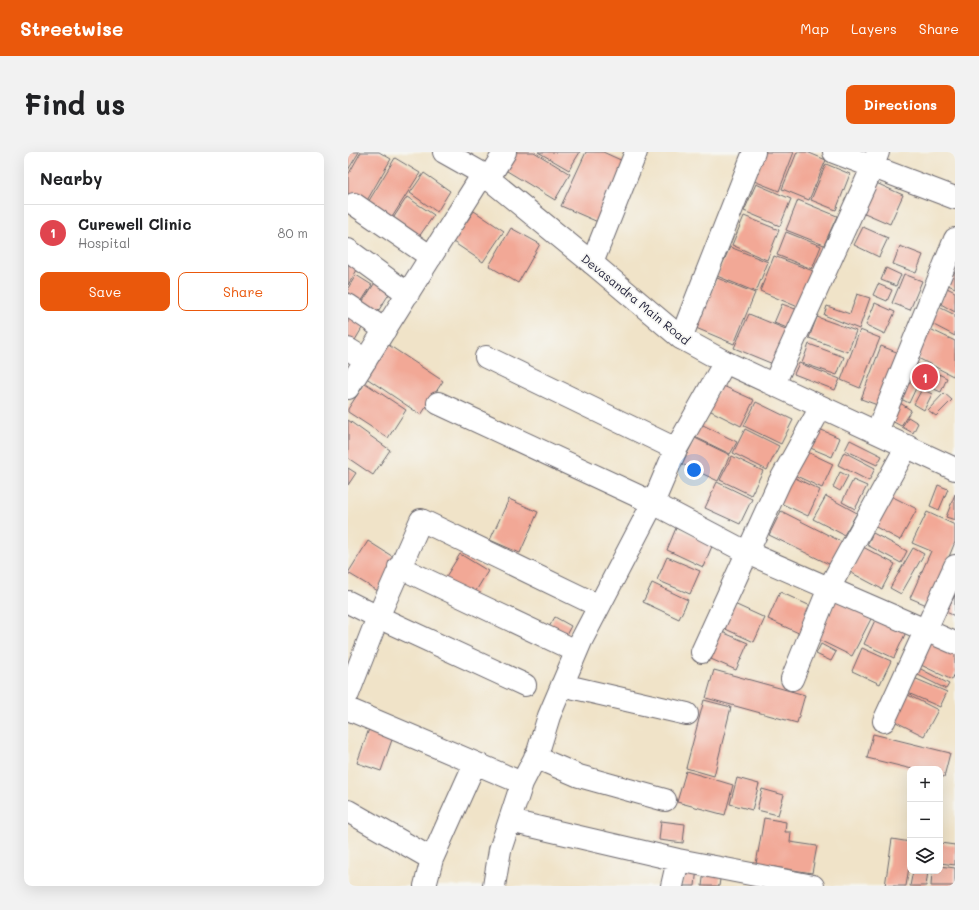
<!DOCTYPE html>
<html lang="en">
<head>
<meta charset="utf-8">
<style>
	:root { --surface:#fff; --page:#f2f2f2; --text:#202124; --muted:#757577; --line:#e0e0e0; --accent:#ea580c }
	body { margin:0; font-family:Mali,sans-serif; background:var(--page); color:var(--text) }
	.controls { position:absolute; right:12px; bottom:12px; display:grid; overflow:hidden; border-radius:8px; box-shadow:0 4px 16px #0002 }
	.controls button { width:36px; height:36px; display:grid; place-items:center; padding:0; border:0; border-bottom:1px solid var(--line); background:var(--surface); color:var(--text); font:20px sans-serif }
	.you { position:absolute; left:346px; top:318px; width:14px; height:14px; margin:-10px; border:3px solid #fff; border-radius:50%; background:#1a73e8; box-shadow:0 0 0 6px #1a73e833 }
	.badge { display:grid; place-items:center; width:26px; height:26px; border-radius:50%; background:var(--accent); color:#fff; font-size:13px; font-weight:700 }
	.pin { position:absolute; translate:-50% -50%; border:2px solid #fff; box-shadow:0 1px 4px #0006 }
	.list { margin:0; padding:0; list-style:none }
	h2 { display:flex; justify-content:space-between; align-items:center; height:52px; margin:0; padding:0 16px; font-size:17px }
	h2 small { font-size:13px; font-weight:400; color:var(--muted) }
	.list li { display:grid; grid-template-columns:26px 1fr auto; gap:12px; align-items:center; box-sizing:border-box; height:56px; padding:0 16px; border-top:1px solid var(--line) }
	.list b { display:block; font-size:15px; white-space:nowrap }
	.list p { margin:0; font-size:13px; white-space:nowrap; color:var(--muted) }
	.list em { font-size:13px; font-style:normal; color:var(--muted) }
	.actions { display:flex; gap:8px; padding:12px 16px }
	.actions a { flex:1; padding:9px 0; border:1px solid var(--accent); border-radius:8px; text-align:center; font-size:14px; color:var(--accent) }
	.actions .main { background:var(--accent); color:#fff }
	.icon { flex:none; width:22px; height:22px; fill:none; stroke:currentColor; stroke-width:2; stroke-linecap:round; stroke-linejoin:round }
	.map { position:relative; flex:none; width:607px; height:734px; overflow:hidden; border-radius:8px }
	header { display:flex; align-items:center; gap:24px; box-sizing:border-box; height:56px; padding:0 20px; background:var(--accent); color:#fff }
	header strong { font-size:19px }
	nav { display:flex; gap:22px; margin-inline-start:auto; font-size:14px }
	.intro { display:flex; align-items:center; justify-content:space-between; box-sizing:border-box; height:96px; padding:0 24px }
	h1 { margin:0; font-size:28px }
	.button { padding:10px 18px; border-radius:8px; background:var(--accent); color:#fff; font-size:14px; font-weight:700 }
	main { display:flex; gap:24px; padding:0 24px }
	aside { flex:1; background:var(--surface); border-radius:8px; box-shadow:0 4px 16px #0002 }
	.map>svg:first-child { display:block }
	.building { fill:#f2a896 }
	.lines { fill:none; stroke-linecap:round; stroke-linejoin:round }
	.street-casing { stroke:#6a666c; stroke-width:24 }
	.secondary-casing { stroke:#6a666c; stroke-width:24 }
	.street { stroke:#fff; stroke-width:22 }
	.secondary { stroke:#fff; stroke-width:22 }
	.labels { text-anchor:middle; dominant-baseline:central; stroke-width:3.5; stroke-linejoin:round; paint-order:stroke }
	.street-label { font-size:12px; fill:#22223b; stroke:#f6f6f2 }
</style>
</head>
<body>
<header>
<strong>Streetwise</strong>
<nav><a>Map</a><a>Layers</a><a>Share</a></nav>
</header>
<div class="intro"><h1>Find us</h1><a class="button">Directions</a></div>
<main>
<aside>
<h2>Nearby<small></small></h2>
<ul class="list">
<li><span class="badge" style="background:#e0444e">1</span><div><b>Curewell Clinic</b><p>Hospital</p></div><em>80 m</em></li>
</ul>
<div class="actions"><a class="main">Save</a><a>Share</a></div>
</aside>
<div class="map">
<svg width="607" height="734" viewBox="0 0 607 734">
	<rect width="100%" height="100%" fill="#f6f6f2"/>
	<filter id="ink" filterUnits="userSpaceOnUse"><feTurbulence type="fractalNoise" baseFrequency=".025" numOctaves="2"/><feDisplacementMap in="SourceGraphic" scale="8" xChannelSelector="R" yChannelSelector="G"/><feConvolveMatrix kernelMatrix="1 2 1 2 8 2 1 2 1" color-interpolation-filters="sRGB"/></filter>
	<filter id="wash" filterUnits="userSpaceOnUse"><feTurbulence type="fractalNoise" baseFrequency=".012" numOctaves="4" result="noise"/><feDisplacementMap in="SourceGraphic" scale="16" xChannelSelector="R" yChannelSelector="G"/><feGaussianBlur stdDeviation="0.9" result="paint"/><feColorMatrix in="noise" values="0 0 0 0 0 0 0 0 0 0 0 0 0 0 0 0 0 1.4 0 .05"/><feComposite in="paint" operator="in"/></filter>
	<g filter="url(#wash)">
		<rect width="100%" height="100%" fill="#f0e3c8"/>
		<g id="blocks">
			<path class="building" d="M0,0H11L0,18Z
				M13,0H31L43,7L17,52L0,42V23Z
				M164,0H186L222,22L207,48L154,16Z
				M190,0H232L221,18Z
				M238,0H255L277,10L250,70L213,54Z
				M417,0H446L431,39L406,29Z
				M449,0H459L478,8L461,48L434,37Z
				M47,6L72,21L41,70L19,52Z
				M478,12L502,22L488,58L463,48Z
				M76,21L102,39L89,60L62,41Z
				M526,30L555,43L542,72L512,59Z
				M408,32L443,47L432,74L396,59Z
				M59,45L86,63L68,89L42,71Z
				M450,48L489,64L476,93L438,78Z
				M126,59L156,79L135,110L105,90Z
				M396,64L431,78L419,108L384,93Z
				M515,75L540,86L531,105L506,93Z
				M163,76L192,92L170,131L141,114Z
				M438,80L473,94L464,117L429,103Z
				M552,94L575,103L568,121L545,112Z
				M382,95L420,110L408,140L369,124Z
				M426,104L465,119L450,155L412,139Z
				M0,106L12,113L0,133Z
				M538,116L553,123L548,134L533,128Z
				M606,120L607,121V136L600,133Z
				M556,122L574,129L562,158L544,151Z
				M8,123L24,133L13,150L0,142V136Z
				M30,126L45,136L27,164L11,155Z
				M369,126L407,141L386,192L348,176Z
				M530,132L544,138L539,149L525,143Z
				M599,136L607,140V160L591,151Z
				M509,142L522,146L511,177L476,163L479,154L502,162Z
				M527,151L547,160L537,182L518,173Z
				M434,152L450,158L442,177L426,171Z
				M591,155L607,163V184L582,171Z
				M0,161L17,171L3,195L0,193Z
				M401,162L440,178L425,212L386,196Z
				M469,165L508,179L500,200L461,186Z
				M582,177L607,189V219L605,224L568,205Z
				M512,178L532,186L512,236L493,228Z
				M39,192L95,229L73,263L17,225Z
				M461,192L496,205L489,223L454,211Z
				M533,194L551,201L532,254L513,247Z
				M451,211L492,227L487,238L446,222Z
				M567,211L599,226L593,240L560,226Z
				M560,230L569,234L561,251L551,246Z
				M17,231L58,258L40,286L0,260V257Z
				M373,233L406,248L393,274L361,258Z
				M574,237L584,242L576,258L566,252Z
				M596,241L604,248L588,264L580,258Z
				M408,250L445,268L433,292L396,274Z
				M552,251L563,258L553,274L542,268Z
				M560,265L570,271L565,281L554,275Z
				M0,268L42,298L25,323L0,306Z
				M353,272L389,290L382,302L347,285Z
				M469,276L492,286L484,305L460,295Z
				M397,277L431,294L419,318L385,301Z
				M347,286L382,303L370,329L334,312Z
				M502,288L534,304L529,313L497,298Z
				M451,296L485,312L474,336L440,320Z
				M496,300L527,316L521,329L490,313Z
				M384,304L415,319L403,343L372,328Z
				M0,316L8,321L0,333Z
				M492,320L500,324L492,339L485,335Z
				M441,323L472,338L460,364L428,349Z
				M505,328L519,334L507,357L494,350Z
				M369,330L404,347L392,372L357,356Z
				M590,333L600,337L591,358L582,354Z
				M607,342V368L598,365Z
				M478,344L509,361L496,383L465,367Z
				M543,344L569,357L552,388L526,374Z
				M161,347L190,360L172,401L142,388Z
				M433,359L494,390L483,413L421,383Z
				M579,360L607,373V390L581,454L562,446L583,399L564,391Z
				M328,376L365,392L355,415L319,398Z
				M525,381L559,399L553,411L519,393Z
				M20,389L50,408L30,439L0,421Z
				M515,395L547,412L534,437L502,420Z
				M565,396L576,402L553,442L542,436Z
				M112,402L140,419L120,452L92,434Z
				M319,405L352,419L342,442L309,428Z
				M304,431L340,448L331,467L295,450Z
				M432,440L467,456L455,483L420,467Z
				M607,443V464L598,460Z
				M488,448L524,465L504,504L469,487Z
				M382,450L417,466L406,490L371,474Z
				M207,465L223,474L212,494L195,485Z
				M528,466L558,480L546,506L516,492Z
				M367,477L400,491L388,518L356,504Z
				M583,487L607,498V521L604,528L571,512Z
				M473,492L488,500L483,509L468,502Z
				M514,496L543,509L532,532L504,519Z
				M571,516L601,532L598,537L568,522Z
				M366,518L457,543L449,571L358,546Z
				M566,526L599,540L592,555L560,541Z
				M558,542L590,558L576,584L544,568Z
				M356,548L383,555L366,624L338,616Z
				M22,574L46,582L33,619L9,611Z
				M525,582L602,601L596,625L592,624V617H564L519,606Z
				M338,619L385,633L377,663L329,650Z
				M389,626L411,632L404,658L382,652Z
				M414,637L436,643L430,663L409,658Z
				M416,666L438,670L437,680H443L442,690L469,694L464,721L408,712Z
				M313,669L337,672L335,691L311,688Z
				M544,687L562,690V709L558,734H537Z
				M592,691L607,693V713L592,711Z
				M338,714L349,716L347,734H334Z
				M592,714L607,716V734H583L584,719H592Z
				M356,719L373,721L371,734H354Z
				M565,719H580L578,734H562Z"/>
		</g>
	</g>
	<g filter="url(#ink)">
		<use href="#blocks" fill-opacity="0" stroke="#6a666c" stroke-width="1"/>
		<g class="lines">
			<defs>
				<path id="street" d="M486,0L607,46
					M140,27L157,0
					M6,52L83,105
					M0,98L60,142
					M244,111L288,0
					M0,153L37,178
					M333,186L406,0
					M0,197L18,208
					M138,205L328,297
					M426,232L525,14L530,0
					M0,236L135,22
					M90,251L305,351L400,401L607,491
					M529,280L607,87
					M51,415L228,499
					M0,450L30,465L177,533
					M354,500L432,329L473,255
					M444,527L481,436L559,294
					M214,533L339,562
					M0,542L30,465L73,368L251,454
					M0,557L174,631
					M536,569L607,414
					M187,605L231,624L317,648
					M0,659L84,707
					M162,669L330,708L465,734
					M77,734L84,707L127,611
					M146,734L152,698L174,631L190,600L201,564L233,489L305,351L328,297L377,210
					M324,734L330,708"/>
				<path id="secondary" d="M96,0L135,22L244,111L333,186L377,210L607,317"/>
			</defs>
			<use href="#street" class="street-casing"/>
			<use href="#secondary" class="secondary-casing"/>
			<use href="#street" class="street"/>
			<use href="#secondary" class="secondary"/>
		</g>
	</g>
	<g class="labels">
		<g class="street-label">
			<text transform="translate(288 147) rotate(39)">Devasandra Main Road</text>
		</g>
	</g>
</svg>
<div class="controls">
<button>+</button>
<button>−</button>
<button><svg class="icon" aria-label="layers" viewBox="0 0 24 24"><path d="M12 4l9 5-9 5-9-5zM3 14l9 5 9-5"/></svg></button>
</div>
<div class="you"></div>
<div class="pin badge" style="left:577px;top:225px;background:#e0444e">1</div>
</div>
</main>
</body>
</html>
